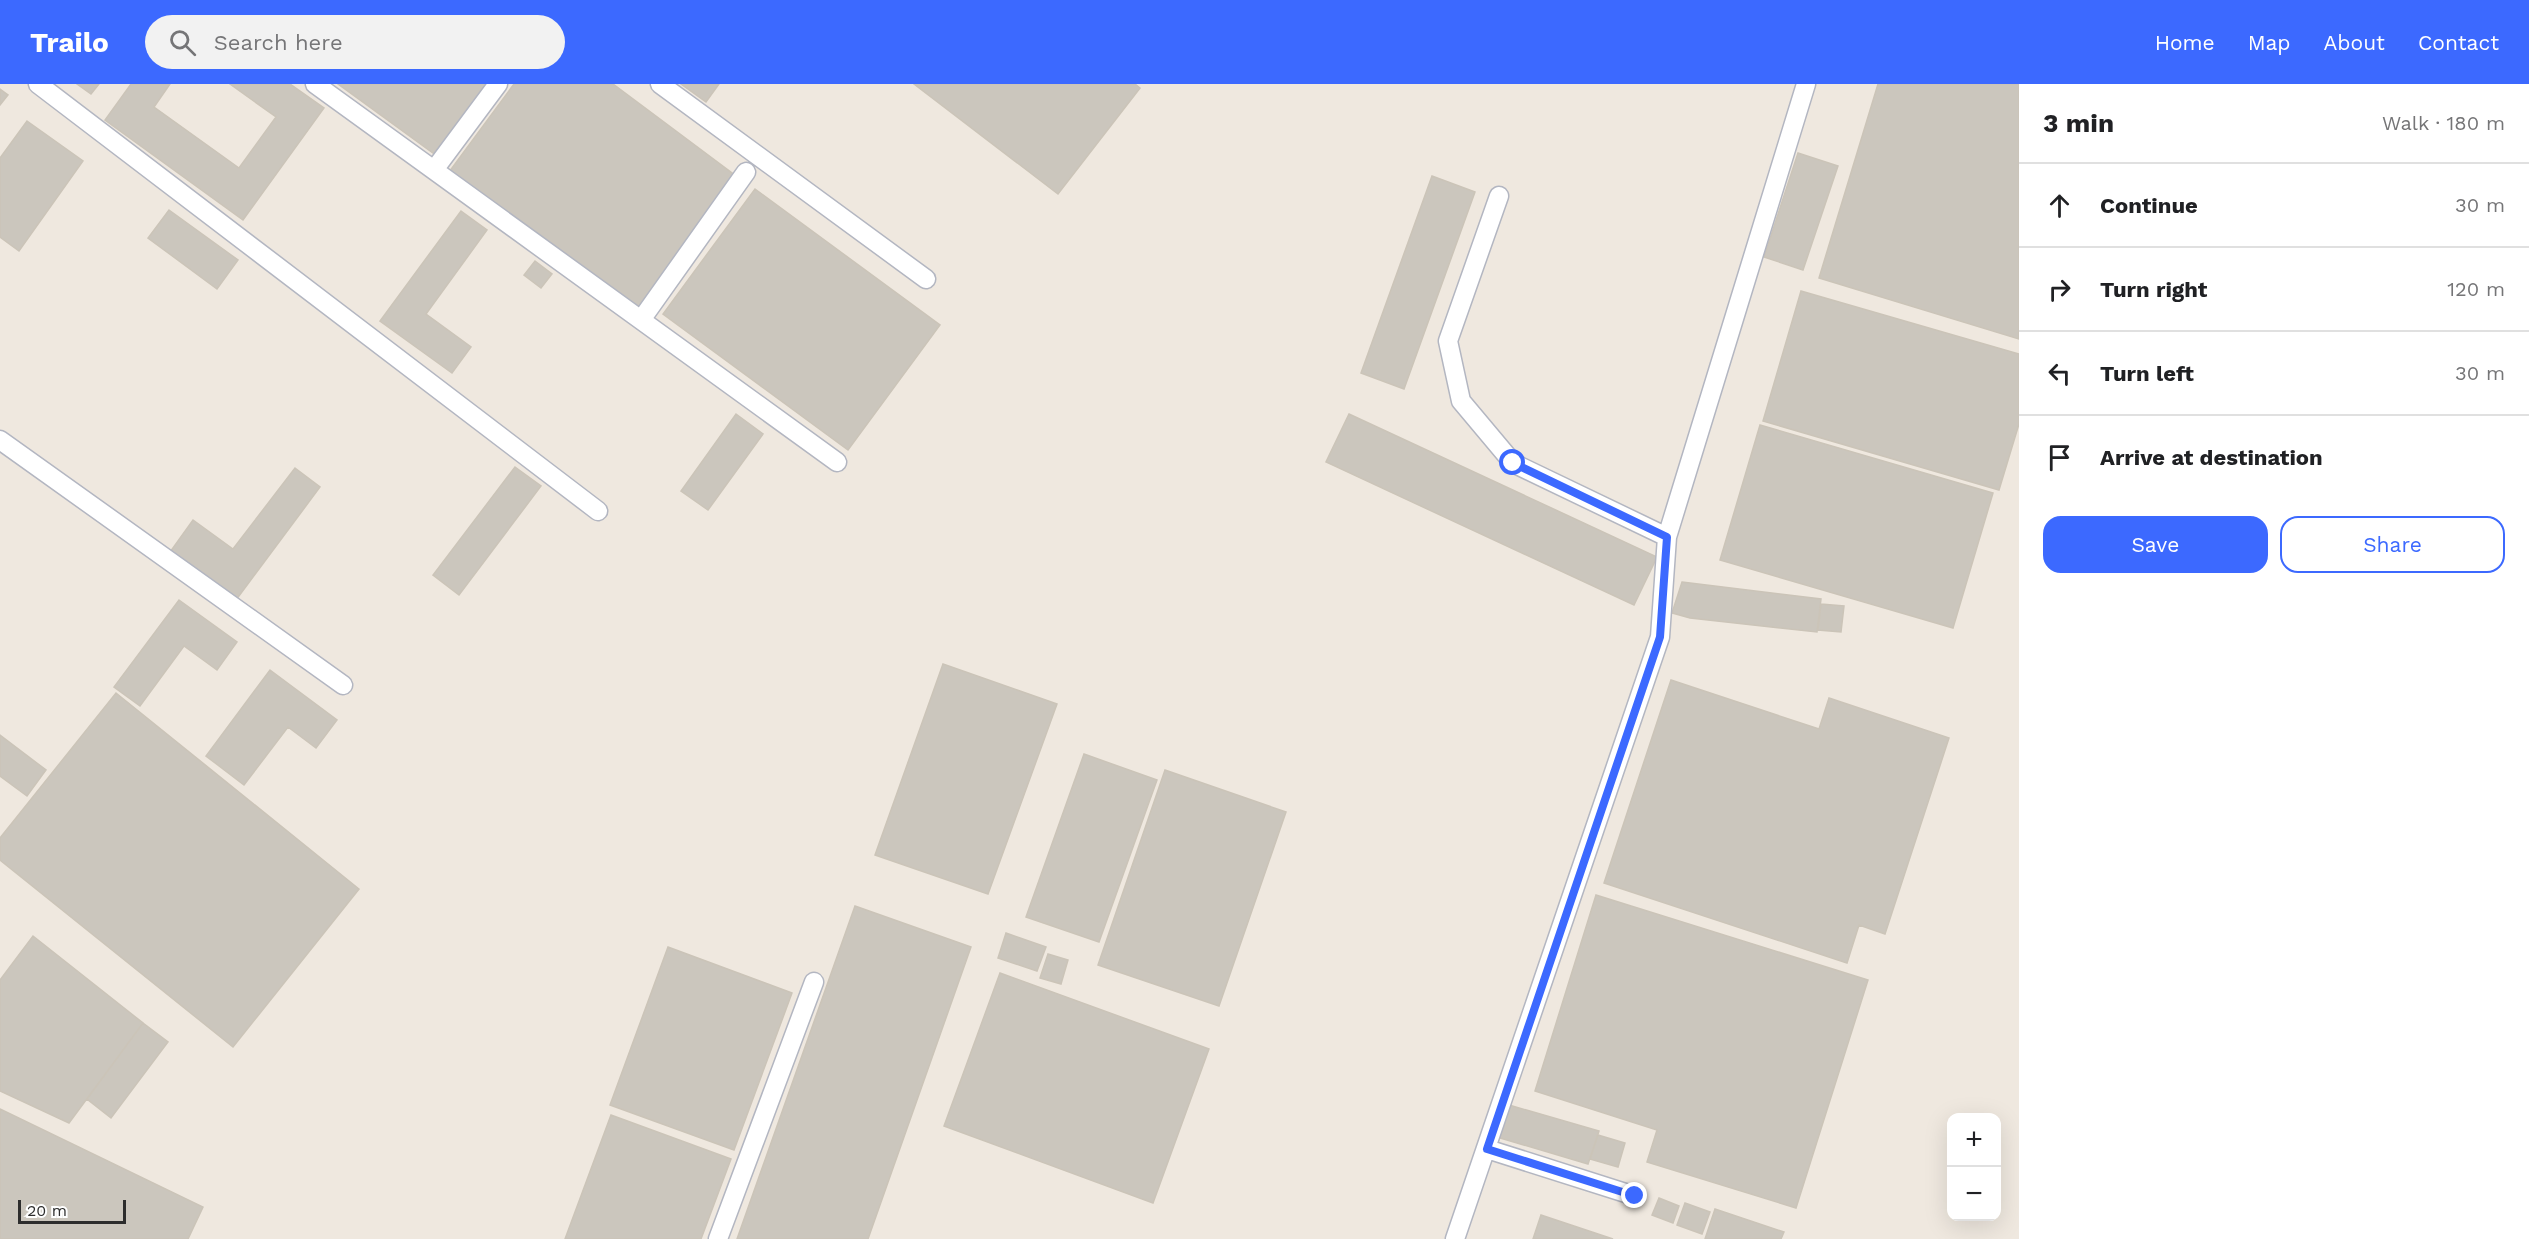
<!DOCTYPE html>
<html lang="en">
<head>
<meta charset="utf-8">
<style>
	:root { --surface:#fff; --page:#f2f2f2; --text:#202124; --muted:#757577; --line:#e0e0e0; --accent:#3c69ff }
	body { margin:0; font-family:"Work Sans",sans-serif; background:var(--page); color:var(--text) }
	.controls { position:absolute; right:18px; bottom:18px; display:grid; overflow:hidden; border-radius:12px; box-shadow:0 6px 24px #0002 }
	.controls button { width:54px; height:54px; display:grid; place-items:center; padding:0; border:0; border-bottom:2px solid var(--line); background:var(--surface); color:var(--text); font:30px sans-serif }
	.scale { position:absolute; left:18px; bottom:15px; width:108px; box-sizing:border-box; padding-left:6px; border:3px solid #2d2d2d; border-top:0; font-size:16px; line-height:21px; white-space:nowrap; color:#2d2d2d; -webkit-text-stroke:4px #fff; paint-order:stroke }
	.stop { position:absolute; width:18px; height:18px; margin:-14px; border:4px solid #3c69ff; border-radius:50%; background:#fff }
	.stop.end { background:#3c69ff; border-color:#fff; box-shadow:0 2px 6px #0008 }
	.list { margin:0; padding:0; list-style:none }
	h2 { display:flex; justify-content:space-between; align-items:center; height:78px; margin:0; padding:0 24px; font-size:26px }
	h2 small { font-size:20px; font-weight:400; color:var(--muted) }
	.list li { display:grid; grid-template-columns:39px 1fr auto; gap:18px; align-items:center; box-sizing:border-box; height:84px; padding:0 24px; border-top:2px solid var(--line) }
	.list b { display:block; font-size:22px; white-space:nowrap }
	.list em { font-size:20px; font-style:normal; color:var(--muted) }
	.actions { display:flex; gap:12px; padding:18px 24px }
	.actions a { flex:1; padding:14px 0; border:2px solid var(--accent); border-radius:18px; text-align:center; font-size:21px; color:var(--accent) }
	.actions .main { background:var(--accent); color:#fff }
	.icon { flex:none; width:33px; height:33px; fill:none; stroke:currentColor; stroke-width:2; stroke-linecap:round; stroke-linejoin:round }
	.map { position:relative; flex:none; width:2019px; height:1155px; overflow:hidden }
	header { display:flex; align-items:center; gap:36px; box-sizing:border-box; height:84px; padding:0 30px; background:var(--accent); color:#fff }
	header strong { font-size:28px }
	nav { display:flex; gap:33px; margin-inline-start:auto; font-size:21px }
	.search { width:420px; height:54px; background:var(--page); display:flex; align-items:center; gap:15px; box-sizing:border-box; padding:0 21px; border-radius:33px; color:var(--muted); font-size:22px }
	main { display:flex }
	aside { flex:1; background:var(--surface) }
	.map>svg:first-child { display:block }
	.building { fill:#cbc6bd; stroke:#cbc4b8; stroke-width:1.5 }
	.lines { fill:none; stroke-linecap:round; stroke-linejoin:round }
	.service-casing { stroke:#b3b6c1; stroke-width:21 }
	.service { stroke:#fff; stroke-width:18 }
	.route { stroke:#3c69ff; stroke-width:8 }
</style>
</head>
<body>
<header>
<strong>Trailo</strong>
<div class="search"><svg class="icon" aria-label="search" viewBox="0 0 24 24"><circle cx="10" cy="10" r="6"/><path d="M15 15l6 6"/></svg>Search here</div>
<nav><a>Home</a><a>Map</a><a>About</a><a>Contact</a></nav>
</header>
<main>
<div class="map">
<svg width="2019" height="1155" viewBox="0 0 2019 1155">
	<rect width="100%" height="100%" fill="#efe8df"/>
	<path class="building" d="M77,0H99L91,10Z
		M131,0H170L154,23L239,84L276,33L230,0H290L324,24L243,136L105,36Z
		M338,0H490L437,72Z
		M514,0H613L736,92L636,227L449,88Z
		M681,0H719L706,18Z
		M914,0H1135L1140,4L1058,110Z
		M1878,0H2019V255L1819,194Z
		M0,5L8,11L0,21Z
		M27,37L83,77L19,167L0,153V74Z
		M1798,69L1838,82L1803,186L1764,173Z
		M1432,92L1475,108L1404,305L1361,289Z
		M755,105L940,241L848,366L663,230Z
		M169,126L238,176L217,205L148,154Z
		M461,127L487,146L426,230L471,263L452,289L380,237Z
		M535,177L552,190L541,204L524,191Z
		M1801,207L2019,270V340L1999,406L1763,337Z
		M736,330L763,350L708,426L681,407Z
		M1349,330L1657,473L1634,521L1326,378Z
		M1760,341L1993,409L1953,544L1720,476Z
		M515,383L541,402L459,511L433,491Z
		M295,384L320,403L236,516L170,468L193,436L233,465Z
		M1682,498L1821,515L1817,548L1690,534L1672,529Z
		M179,516L237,558L217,586L184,562L140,622L114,603Z
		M1821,520L1844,522L1841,548L1818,546Z
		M943,580L1057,620L988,810L875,771Z
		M270,586L337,636L316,664L288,643L244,701L206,672Z
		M1671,596L1819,645L1829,614L1949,654L1885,850L1859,841L1847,879L1604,799Z
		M116,609L359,805L233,963L0,776V754Z
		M0,651L46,686L27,712L0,692Z
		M1084,670L1157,696L1099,858L1026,833Z
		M1165,686L1286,728L1219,922L1098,881Z
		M1596,811L1868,896L1796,1124L1647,1078L1657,1046L1535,1007Z
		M855,822L971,863L868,1155H737Z
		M1006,849L1046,863L1037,887L998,874Z
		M33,852L143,939L69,1039L0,1007V896Z
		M668,863L792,909L734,1066L610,1021Z
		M1048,870L1068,876L1061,900L1040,894Z
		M1000,889L1209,965L1153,1119L944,1042Z
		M143,939L168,958L111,1034L87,1015Z
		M1509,1021L1599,1047L1588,1080L1500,1054Z
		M0,1025L203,1123L188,1155H0Z
		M611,1031L731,1075L701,1155H565Z
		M1598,1051L1625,1059L1618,1083L1590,1075Z
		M1659,1114L1679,1122L1673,1139L1652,1131Z
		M1685,1119L1710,1128L1702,1150L1677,1141Z
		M1715,1125L1784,1148L1781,1155H1705Z
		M1541,1131L1613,1155H1533Z"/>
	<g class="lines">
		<defs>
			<path id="service" d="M38,0L598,427
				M315,0L837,378
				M660,0L926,195
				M434,86L498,0
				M641,236L746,88
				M0,356L343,601
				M1667,453L1806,0
				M1487,1065L1635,1112
				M718,1155L814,898
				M1455,1155L1660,553L1667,453L1513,379L1461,317L1448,257L1499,112"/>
		</defs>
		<use href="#service" class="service-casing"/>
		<use href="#service" class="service"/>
	</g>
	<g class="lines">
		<path class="route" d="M1513,379L1667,453L1660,553L1487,1065L1635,1112"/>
	</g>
</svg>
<div class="controls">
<button>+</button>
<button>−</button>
</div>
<div class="scale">20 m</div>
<div class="stop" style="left:1513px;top:379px"></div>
<div class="stop end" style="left:1635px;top:1112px"></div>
</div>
<aside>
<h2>3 min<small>Walk · 180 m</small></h2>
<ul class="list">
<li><svg class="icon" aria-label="ahead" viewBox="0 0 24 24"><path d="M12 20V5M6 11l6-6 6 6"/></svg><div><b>Continue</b></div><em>30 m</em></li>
<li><svg class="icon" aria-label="right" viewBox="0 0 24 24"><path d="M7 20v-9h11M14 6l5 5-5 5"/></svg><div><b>Turn right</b></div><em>120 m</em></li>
<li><svg class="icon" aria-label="left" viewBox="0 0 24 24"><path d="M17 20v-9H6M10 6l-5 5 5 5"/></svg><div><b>Turn left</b></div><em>30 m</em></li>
<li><svg class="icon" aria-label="arrive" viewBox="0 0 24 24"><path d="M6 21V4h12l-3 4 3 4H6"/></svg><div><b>Arrive at destination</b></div></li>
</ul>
<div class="actions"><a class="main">Save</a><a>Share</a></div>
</aside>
</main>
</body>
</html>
